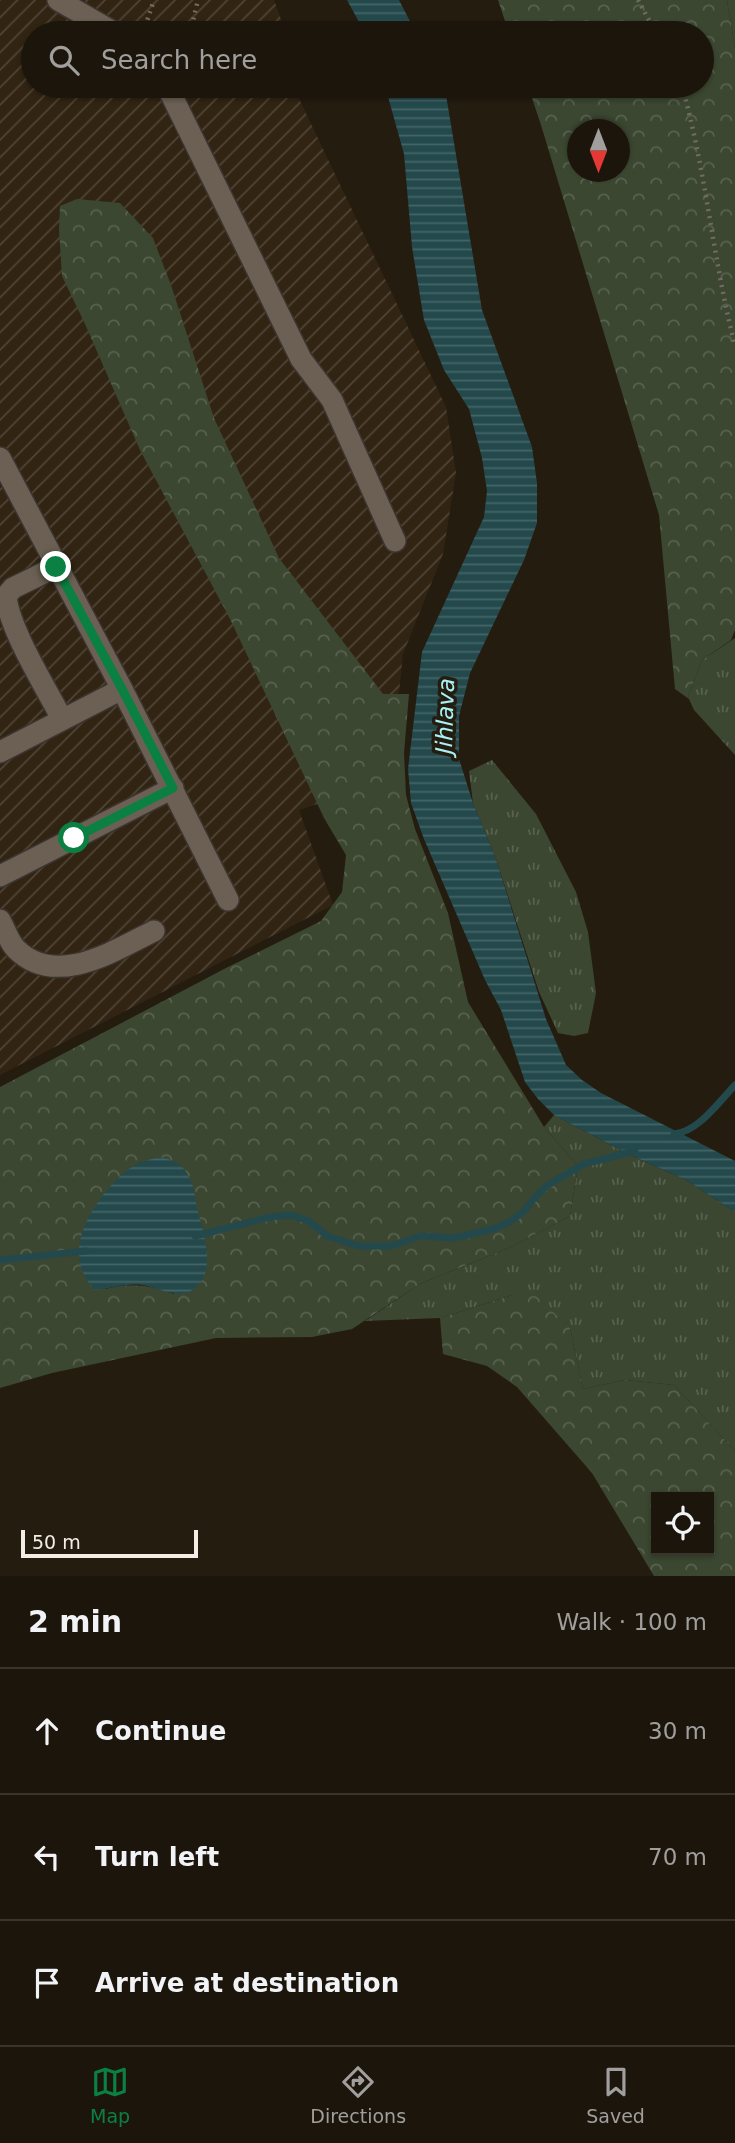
<!DOCTYPE html>
<html lang="en">
<head>
<meta charset="utf-8">
<style>
	:root { --surface:#1c150c; --page:#251e15; --text:#f1f3f6; --muted:#a09f9d; --line:#3a342d; --accent:#0b8043 }
	body { margin:0; font-family:"DejaVu Sans",sans-serif; background:var(--page); color:var(--text) }
	.controls { position:absolute; right:21px; bottom:21px; display:grid; overflow:hidden; border-radius:0px; box-shadow:0 2px 5px #0004 }
	.controls button { width:63px; height:63px; display:grid; place-items:center; padding:0; border:0; border-bottom:2px solid var(--line); background:var(--surface); color:var(--text); font:35px sans-serif }
	.compass { position:absolute; left:567px; top:119px; width:63px; height:63px; border-radius:50%; background:var(--surface); box-shadow:0 2px 5px #0004; rotate:180deg }
	.scale { position:absolute; left:21px; bottom:18px; width:177px; box-sizing:border-box; padding-left:7px; border:4px solid #f3ede6; border-top:0; font-size:19px; line-height:24px; white-space:nowrap; color:#f3ede6; -webkit-text-stroke:5px #251c10; paint-order:stroke }
	.stop { position:absolute; width:21px; height:21px; margin:-16px; border:5px solid #0b8043; border-radius:50%; background:#fff }
	.stop.end { background:#0b8043; border-color:#fff; box-shadow:0 2px 7px #0008 }
	.list { margin:0; padding:0; list-style:none }
	h2 { display:flex; justify-content:space-between; align-items:center; height:91px; margin:0; padding:0 28px; font-size:30px }
	h2 small { font-size:23px; font-weight:400; color:var(--muted) }
	.list li { display:grid; grid-template-columns:46px 1fr auto; gap:21px; align-items:center; box-sizing:border-box; height:126px; padding:0 28px; border-top:2px solid var(--line) }
	.list b { display:block; font-size:26px; white-space:nowrap }
	.list em { font-size:23px; font-style:normal; color:var(--muted) }
	.icon { flex:none; width:38px; height:38px; fill:none; stroke:currentColor; stroke-width:2; stroke-linecap:round; stroke-linejoin:round }
	.map { position:relative; flex:none; width:735px; height:1576px; overflow:hidden }
	.search { position:absolute; background:var(--surface); box-shadow:0 2px 5px #0004; left:21px; right:21px; top:21px; height:77px; display:flex; align-items:center; gap:18px; box-sizing:border-box; padding:0 24px; border-radius:38px; color:var(--muted); font-size:26px }
	.sheet { height:469px; background:var(--surface) }
	nav { display:flex; justify-content:space-around; align-items:center; box-sizing:border-box; height:98px; border-top:2px solid var(--line); background:var(--surface); font-size:19px; color:var(--muted) }
	nav a { display:grid; justify-items:center; gap:4px }
	nav .on { color:var(--accent) }
	.map>svg:first-child { display:block }
	.industrial { fill:url(#industrial-furrows) }
	.grass { fill:url(#grass-tufts) }
	.forest { fill:url(#forest-crowns); fill-rule:evenodd }
	.water { fill:url(#water-rules) }
	.lines { fill:none; stroke-linecap:round; stroke-linejoin:round }
	.stream { stroke:#24494c; stroke-width:7 }
	.minor-casing { stroke:#3b342f; stroke-width:24 }
	.path { stroke:#736b61; stroke-width:4.5; stroke-dasharray:2 5; stroke-linecap:butt }
	.minor { stroke:#6b6053; stroke-width:21 }
	.route { stroke:#0b8043; stroke-width:9 }
	.labels { text-anchor:middle; dominant-baseline:central; stroke-width:7; stroke-linejoin:round; paint-order:stroke }
	.water-label { font-size:23px; font-style:italic; fill:#a8f1f6; stroke:#251c10 }
</style>
</head>
<body>
<div class="map">
<svg width="735" height="1576" viewBox="0 0 735 1576">
	<defs>
		<pattern id="industrial-furrows" width="10" height="10" patternUnits="userSpaceOnUse" patternTransform="scale(1.75)"><rect width="10" height="10" fill="#312413"/><path d="M-1 1l2-2M0 10L10 0M9 11l2-2" fill="none" stroke="#4f4435"/></pattern>
		<pattern id="grass-tufts" width="24" height="20" patternUnits="userSpaceOnUse" patternTransform="scale(1.75)"><rect width="24" height="20" fill="#3b4731"/><path d="M3 7l-1-3M5 7V3M7 7l1-3M15 17l-1-3M17 17v-4M19 17l1-3" fill="none" stroke="#58624f"/></pattern>
		<pattern id="forest-crowns" width="20" height="18" patternUnits="userSpaceOnUse" patternTransform="scale(1.75)"><rect width="20" height="18" fill="#3b4731"/><path d="M2 6a3 3 0 1 1 6 0M12 15a3 3 0 1 1 6 0" fill="none" stroke="#58624f"/></pattern>
		<pattern id="water-rules" width="6" height="5" patternUnits="userSpaceOnUse" patternTransform="scale(1.75)"><rect width="6" height="5" fill="#24494c"/><path d="M0 2.5h6" fill="none" stroke="#446466"/></pattern>
	</defs>
	<rect width="100%" height="100%" fill="#251c10"/>
	<path class="industrial" d="M0,0H274L286,33H33V86H293L446,407L456,473L443,554L403,654L390,780L299,810L333,905L0,1075Z"/>
	<path class="grass" d="M727,0H735V48Z
		M735,638V755L694,710L688,697L702,660Z
		M492,760L536,814L576,892L588,932L596,993L588,1033L574,1036L558,1033L539,992L496,859L473,803L469,771Z
		M554,1115L628,1154L686,1180L735,1212V1451L674,1385L625,1380L583,1389L570,1328L512,1295L440,1318L365,1321L420,1284L511,1247L570,1216L578,1166L544,1127Z"/>
	<path class="forest" d="M498,0H727L735,48V630L731,640L702,660L688,697L689,699L675,689L659,515L541,125L528,86H702V33H509ZM578,130H620V172H578Z
		M77,199L120,203L153,238L171,285L214,418L279,558L383,694H409L404,753L406,795L415,829L448,913L468,1002L544,1127L578,1166L570,1216L511,1247L420,1284L352,1329L312,1337L216,1338L52,1373L0,1388V1087L226,968L321,921L342,892L346,855L324,818L230,619L140,450L85,324L62,276L59,230L60,206ZM160,1157L174,1294C151,1285 130,1282 105,1289Z
		M512,1295L536,1296L570,1328L583,1389L625,1380L674,1385L735,1451V1576H654L592,1473L517,1387L487,1366L443,1354L440,1318ZM709,1497V1550H656V1497Z"/>
	<path class="water" d="M347,0H399L416,33H365Z
		M385,86H443L445,89L482,310L532,447L537,483V523L524,560L470,673L459,716V759L473,803L496,859L546,1019L566,1065L582,1080L601,1093L735,1161V1212L686,1180L628,1154L554,1115L538,1099L525,1082L501,1010L485,980L424,839L411,803L408,769L422,652L484,517L487,491L482,458L469,409L444,370L424,320L412,247L404,154Z
		M160,1157C173,1160 183,1164 189,1177C194,1185 195,1198 197,1208C203,1232 220,1277 189,1292C174,1298 157,1287 142,1285C126,1283 111,1289 94,1290C85,1279 78,1266 79,1251C79,1221 112,1176 139,1163C145,1160 153,1159 160,1157Z"/>
	<g class="lines">
		<path class="stream" d="M674,1134C699,1131 719,1102 735,1085
			M195,1236L270,1217L291,1215L309,1221L327,1236L358,1246H391L421,1236L454,1238L493,1229L508,1223L523,1212L537,1195L548,1185L584,1164L635,1151
			M0,1260L86,1251"/>
		<defs>
			<path id="minor" d="M58,0L115,33
				M167,86L301,359L332,400L395,541
				M0,458L122,689L0,752
				M56,567L13,588L6,596C9,629 46,688 62,719
				M122,689L228,900
				M0,876L173,788
				M0,920C5,929 9,942 16,949C56,989 115,950 154,931"/>
		</defs>
		<use href="#minor" class="minor-casing"/>
		<path class="path" d="M638,0L656,33
			M143,33L154,0
			M190,33L198,0
			M682,86C706,171 713,260 735,346"/>
		<use href="#minor" class="minor"/>
	</g>
	<g class="lines">
		<path class="route" d="M56,567L122,689L173,788L74,838"/>
	</g>
	<g class="labels">
		<g class="water-label">
			<text transform="translate(445 716) rotate(-88)">Jihlava</text>
		</g>
	</g>
</svg>
<div class="controls">
<button><svg class="icon" aria-label="locate" viewBox="0 0 24 24"><circle cx="12" cy="12" r="6"/><path d="M12 2v4M12 18v4M2 12h4M18 12h4"/></svg></button>
</div>
<svg class="compass" viewBox="-18 -18 36 36"><path d="M0-13l5 13h-10z" fill="#e53935"/><path d="M0 13l5-13h-10z" fill="#a09f9d"/></svg>
<div class="scale">50 m</div>
<div class="stop" style="left:74px;top:838px"></div>
<div class="stop end" style="left:56px;top:567px"></div>
<div class="search"><svg class="icon" aria-label="search" viewBox="0 0 24 24"><circle cx="10" cy="10" r="6"/><path d="M15 15l6 6"/></svg>Search here</div>
</div>
<section class="sheet">
<h2>2 min<small>Walk · 100 m</small></h2>
<ul class="list">
<li><svg class="icon" aria-label="ahead" viewBox="0 0 24 24"><path d="M12 20V5M6 11l6-6 6 6"/></svg><div><b>Continue</b></div><em>30 m</em></li>
<li><svg class="icon" aria-label="left" viewBox="0 0 24 24"><path d="M17 20v-9H6M10 6l-5 5 5 5"/></svg><div><b>Turn left</b></div><em>70 m</em></li>
<li><svg class="icon" aria-label="arrive" viewBox="0 0 24 24"><path d="M6 21V4h12l-3 4 3 4H6"/></svg><div><b>Arrive at destination</b></div></li>
</ul>
</section>
<nav>
<a class="on"><svg class="icon" aria-label="map" viewBox="0 0 24 24"><path d="M3 6l6-2 6 2 6-2v14l-6 2-6-2-6 2zM9 4v14M15 6v14"/></svg>Map</a>
<a><svg class="icon" aria-label="directions" viewBox="0 0 24 24"><path d="M12 3l9 9-9 9-9-9zM9 14v-3h6M13 9l2 2-2 2"/></svg>Directions</a>
<a><svg class="icon" aria-label="saved" viewBox="0 0 24 24"><path d="M7 4h10v16l-5-4-5 4z"/></svg>Saved</a>
</nav>
</body>
</html>
